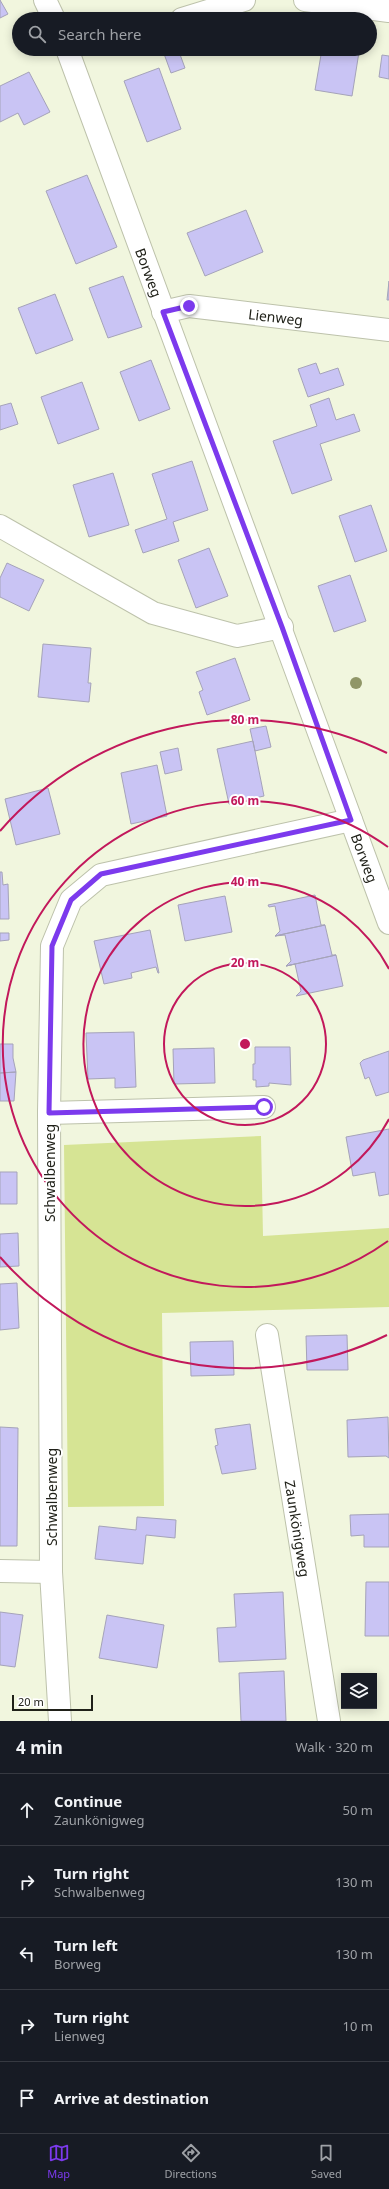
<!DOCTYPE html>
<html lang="en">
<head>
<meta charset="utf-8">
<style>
	:root { --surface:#171b24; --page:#20242c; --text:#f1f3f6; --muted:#9ea1a6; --line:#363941; --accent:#7c3aed }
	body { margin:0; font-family:"Noto Sans",sans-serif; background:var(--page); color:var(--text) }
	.controls { position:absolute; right:12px; bottom:12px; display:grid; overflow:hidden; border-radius:0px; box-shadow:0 2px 10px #0003 }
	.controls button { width:36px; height:36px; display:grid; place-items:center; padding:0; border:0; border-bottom:1px solid var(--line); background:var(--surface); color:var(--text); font:20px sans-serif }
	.scale { position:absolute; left:12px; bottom:10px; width:81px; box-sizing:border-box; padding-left:4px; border:2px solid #202119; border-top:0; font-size:11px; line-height:14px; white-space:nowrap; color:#202119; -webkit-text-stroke:3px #fff; paint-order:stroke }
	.stop { position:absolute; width:12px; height:12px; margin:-9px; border:3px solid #7c3aed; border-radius:50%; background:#fff }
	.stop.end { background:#7c3aed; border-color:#fff; box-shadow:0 1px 4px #0008 }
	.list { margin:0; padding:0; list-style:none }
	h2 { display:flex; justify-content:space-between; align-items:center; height:52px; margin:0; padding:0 16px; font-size:17px }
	h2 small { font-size:13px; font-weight:400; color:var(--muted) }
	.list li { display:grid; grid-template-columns:26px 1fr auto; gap:12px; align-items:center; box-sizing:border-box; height:72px; padding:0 16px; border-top:1px solid var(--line) }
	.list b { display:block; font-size:15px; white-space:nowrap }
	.list p { margin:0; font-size:13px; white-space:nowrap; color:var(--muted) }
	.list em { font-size:13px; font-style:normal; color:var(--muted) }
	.icon { flex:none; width:22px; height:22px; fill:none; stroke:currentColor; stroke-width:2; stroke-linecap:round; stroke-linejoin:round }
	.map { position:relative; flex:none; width:389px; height:1721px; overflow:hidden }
	.search { position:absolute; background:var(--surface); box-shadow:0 2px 10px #0003; left:12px; right:12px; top:12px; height:44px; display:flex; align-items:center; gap:10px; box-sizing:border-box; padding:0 14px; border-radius:22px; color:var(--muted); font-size:15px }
	.sheet { height:412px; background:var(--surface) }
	nav { display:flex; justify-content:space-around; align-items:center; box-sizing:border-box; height:56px; border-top:1px solid var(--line); background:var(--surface); font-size:11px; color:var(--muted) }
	nav a { display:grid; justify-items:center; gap:2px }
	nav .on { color:var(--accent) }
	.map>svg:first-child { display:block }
	.green { fill:#d6e494 }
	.building { fill:#c9c4f4; stroke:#a5a3b9 }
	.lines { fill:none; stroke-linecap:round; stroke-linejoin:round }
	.minor-casing { stroke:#bdc2ab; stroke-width:24 }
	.minor { stroke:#fff; stroke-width:22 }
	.tree { fill:#909667 }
	.route { stroke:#7c3aed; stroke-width:5 }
	.ring { fill:none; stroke:#c2185b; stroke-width:2 }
	.labels { text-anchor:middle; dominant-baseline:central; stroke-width:4; stroke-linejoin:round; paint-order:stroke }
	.street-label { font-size:14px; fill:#202119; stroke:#fff }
	.centre { fill:#c2185b; stroke:#fff; stroke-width:2 }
	.ring-label { font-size:12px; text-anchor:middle; font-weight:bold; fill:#c2185b; stroke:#fff; stroke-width:4; stroke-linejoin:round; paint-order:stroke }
</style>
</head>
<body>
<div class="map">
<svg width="389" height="1721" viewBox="0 0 389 1721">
	<rect width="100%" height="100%" fill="#f1f6de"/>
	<path class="green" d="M261,1136L263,1236L389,1228V1307L162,1313L164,1506L68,1507L64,1145Z"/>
	<path class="building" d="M0,0L8,14L0,18Z
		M169,49H178L185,68L171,73L163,51Z
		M322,49L359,52L352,96L315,90Z
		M382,55L389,56V79L379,77Z
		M159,68L181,129L147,142L124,81Z
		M29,72L50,112L24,125L18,113L0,122V86Z
		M87,175L117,247L76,264L46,191Z
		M246,210L263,252L205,276L187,233Z
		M123,276L142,327L108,338L89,288Z
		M389,281V300H387Z
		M55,294L73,340L36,354L18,308Z
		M151,360L170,409L139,421L120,372Z
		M316,363L320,374L338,368L344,385L308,397L298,369Z
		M82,382L99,429L58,444L41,397Z
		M329,398L336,420L354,414L360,431L320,444L332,480L292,494L273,441L317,426L310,405Z
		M11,403L18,424L0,430V406Z
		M192,461L208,510L173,522L179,541L143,553L135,530L167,519L152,474Z
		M113,473L129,525L89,537L73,485Z
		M371,505L387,551L355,562L339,516Z
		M209,548L228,596L196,608L178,560Z
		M7,563L44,580L29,611L0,597V578Z
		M350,575L366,621L334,632L318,586Z
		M43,644L91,648L88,683H91L89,702L38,697Z
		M235,658L250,700L207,715L199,692L203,690L196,672Z
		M266,726L271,747L255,751L250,729Z
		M253,741L264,796L229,804L217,749Z
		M178,748L182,770L165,774L160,752Z
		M157,765L167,816L131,824L121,773Z
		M48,788L60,834L16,845L5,799Z
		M0,872H2L3,885L8,884L9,919H0Z
		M315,895L321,925H325L275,936L280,931L275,906L269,907L268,905Z
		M225,896L232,932L185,941L178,905Z
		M325,925L332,955H336L286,966L291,961L285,935L275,936Z
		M150,930L159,973H158L156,967L131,973L132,978L104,984L94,941Z
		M0,933H9V940L0,941Z
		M336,955L343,986L296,996L301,991L295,964L286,966Z
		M134,1032L136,1087L115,1088V1078L88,1079L86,1033Z
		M0,1044H13V1058L16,1072L0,1073Z
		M255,1047H290L291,1085L269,1083V1086L256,1087V1080H253V1064H255Z
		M214,1048L215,1083L174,1084L173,1049Z
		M389,1051V1092L376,1096L369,1077L365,1079L360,1063L363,1060Z
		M16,1072L14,1101H0V1073Z
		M389,1129V1194L379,1196L375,1172L353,1176L346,1137Z
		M0,1172H17V1204H0Z
		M18,1233L19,1266L0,1267V1234Z
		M17,1283L19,1328L0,1330V1284Z
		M347,1335L348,1370H307L306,1336Z
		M233,1341L234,1375L191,1376L190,1342Z
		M388,1417L389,1458L386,1456L348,1457L347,1420Z
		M250,1424L256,1469L222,1474L215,1446L218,1445L215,1429Z
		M0,1427L18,1428L17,1546H0Z
		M389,1514V1547H364V1535L351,1536L350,1515Z
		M137,1517L176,1520L175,1538L146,1535L143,1564L95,1559L99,1526L136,1530Z
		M366,1582H389V1636H365Z
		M283,1592L286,1659L219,1662L217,1628L236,1627L234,1594Z
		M0,1612L23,1615L15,1667L0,1665Z
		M107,1615L164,1625L157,1668L99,1658Z
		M284,1671L286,1721H241L239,1673Z"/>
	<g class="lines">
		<defs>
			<g id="minor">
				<path d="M45,0L54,19"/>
				<path d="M305,0L389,11"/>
				<path d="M182,19L244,0"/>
				<path id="s1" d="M67,49L389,923"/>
				<path id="s2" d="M163,312L189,306L389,330"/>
				<path d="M0,526L153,613L237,636L282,627"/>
				<path d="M49,1113L264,1107"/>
				<path id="s3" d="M267,1335L329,1721"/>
				<path d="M0,1571L51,1572"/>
				<path d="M60,1721L51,1572L49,1113L52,946L71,900L101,875L351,820"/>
			</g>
		</defs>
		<use href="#minor" class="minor-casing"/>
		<use href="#minor" class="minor"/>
	</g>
	<circle class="tree" cx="356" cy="683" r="6"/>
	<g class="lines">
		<path class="route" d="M189,306L163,312L282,627L351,820L101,874L71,900L52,946L49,1113L264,1107"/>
	</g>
	<g class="ring">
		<circle cx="245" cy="1044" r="81"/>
		<path d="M389 1119A162 162 0 1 1 389 969"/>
		<path d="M388 1241A243 243 0 1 1 388 847"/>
		<path d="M387 1335A324 324 0 0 1 0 1257M0 831A324 324 0 0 1 387 753"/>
	</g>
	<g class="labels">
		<g class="street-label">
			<text stroke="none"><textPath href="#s1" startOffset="238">Borweg</textPath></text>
			<text stroke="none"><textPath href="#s2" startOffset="114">Lienweg</textPath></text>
			<text stroke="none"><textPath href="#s1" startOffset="862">Borweg</textPath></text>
			<text transform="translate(49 1173) rotate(-90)">Schwalbenweg</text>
			<text transform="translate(51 1497) rotate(-90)">Schwalbenweg</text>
			<text stroke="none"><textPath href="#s3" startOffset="196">Zaunkönigweg</textPath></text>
		</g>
	</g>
	<circle cx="245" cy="1044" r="6" class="centre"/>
	<g class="ring-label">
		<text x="245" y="724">80 m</text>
		<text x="245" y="805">60 m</text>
		<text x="245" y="886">40 m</text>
		<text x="245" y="967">20 m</text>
	</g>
</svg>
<div class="controls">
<button><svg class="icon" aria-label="layers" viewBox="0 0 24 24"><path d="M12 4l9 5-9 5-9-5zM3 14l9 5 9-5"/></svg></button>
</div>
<div class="scale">20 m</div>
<div class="stop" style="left:264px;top:1107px"></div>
<div class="stop end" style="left:189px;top:306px"></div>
<div class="search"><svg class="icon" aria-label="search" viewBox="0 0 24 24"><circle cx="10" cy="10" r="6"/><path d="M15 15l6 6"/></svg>Search here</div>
</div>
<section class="sheet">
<h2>4 min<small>Walk · 320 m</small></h2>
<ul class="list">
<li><svg class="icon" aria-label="ahead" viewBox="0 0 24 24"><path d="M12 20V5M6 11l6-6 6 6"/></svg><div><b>Continue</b><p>Zaunkönigweg</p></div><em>50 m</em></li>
<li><svg class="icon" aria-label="right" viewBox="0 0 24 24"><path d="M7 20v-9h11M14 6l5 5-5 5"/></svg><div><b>Turn right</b><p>Schwalbenweg</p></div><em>130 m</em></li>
<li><svg class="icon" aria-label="left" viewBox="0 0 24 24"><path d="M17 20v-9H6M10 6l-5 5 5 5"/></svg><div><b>Turn left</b><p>Borweg</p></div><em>130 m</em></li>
<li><svg class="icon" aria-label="right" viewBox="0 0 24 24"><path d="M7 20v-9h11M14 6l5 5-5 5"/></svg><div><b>Turn right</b><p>Lienweg</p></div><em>10 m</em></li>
<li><svg class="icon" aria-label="arrive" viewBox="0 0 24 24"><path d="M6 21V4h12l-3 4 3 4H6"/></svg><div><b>Arrive at destination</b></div></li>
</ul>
</section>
<nav>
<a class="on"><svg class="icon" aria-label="map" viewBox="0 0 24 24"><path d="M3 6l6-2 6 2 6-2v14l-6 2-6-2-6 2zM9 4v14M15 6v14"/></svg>Map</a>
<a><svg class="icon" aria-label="directions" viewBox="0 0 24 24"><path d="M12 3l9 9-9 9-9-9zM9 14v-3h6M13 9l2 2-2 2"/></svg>Directions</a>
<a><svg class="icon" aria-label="saved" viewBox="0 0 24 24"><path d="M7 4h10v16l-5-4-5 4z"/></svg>Saved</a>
</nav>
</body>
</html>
